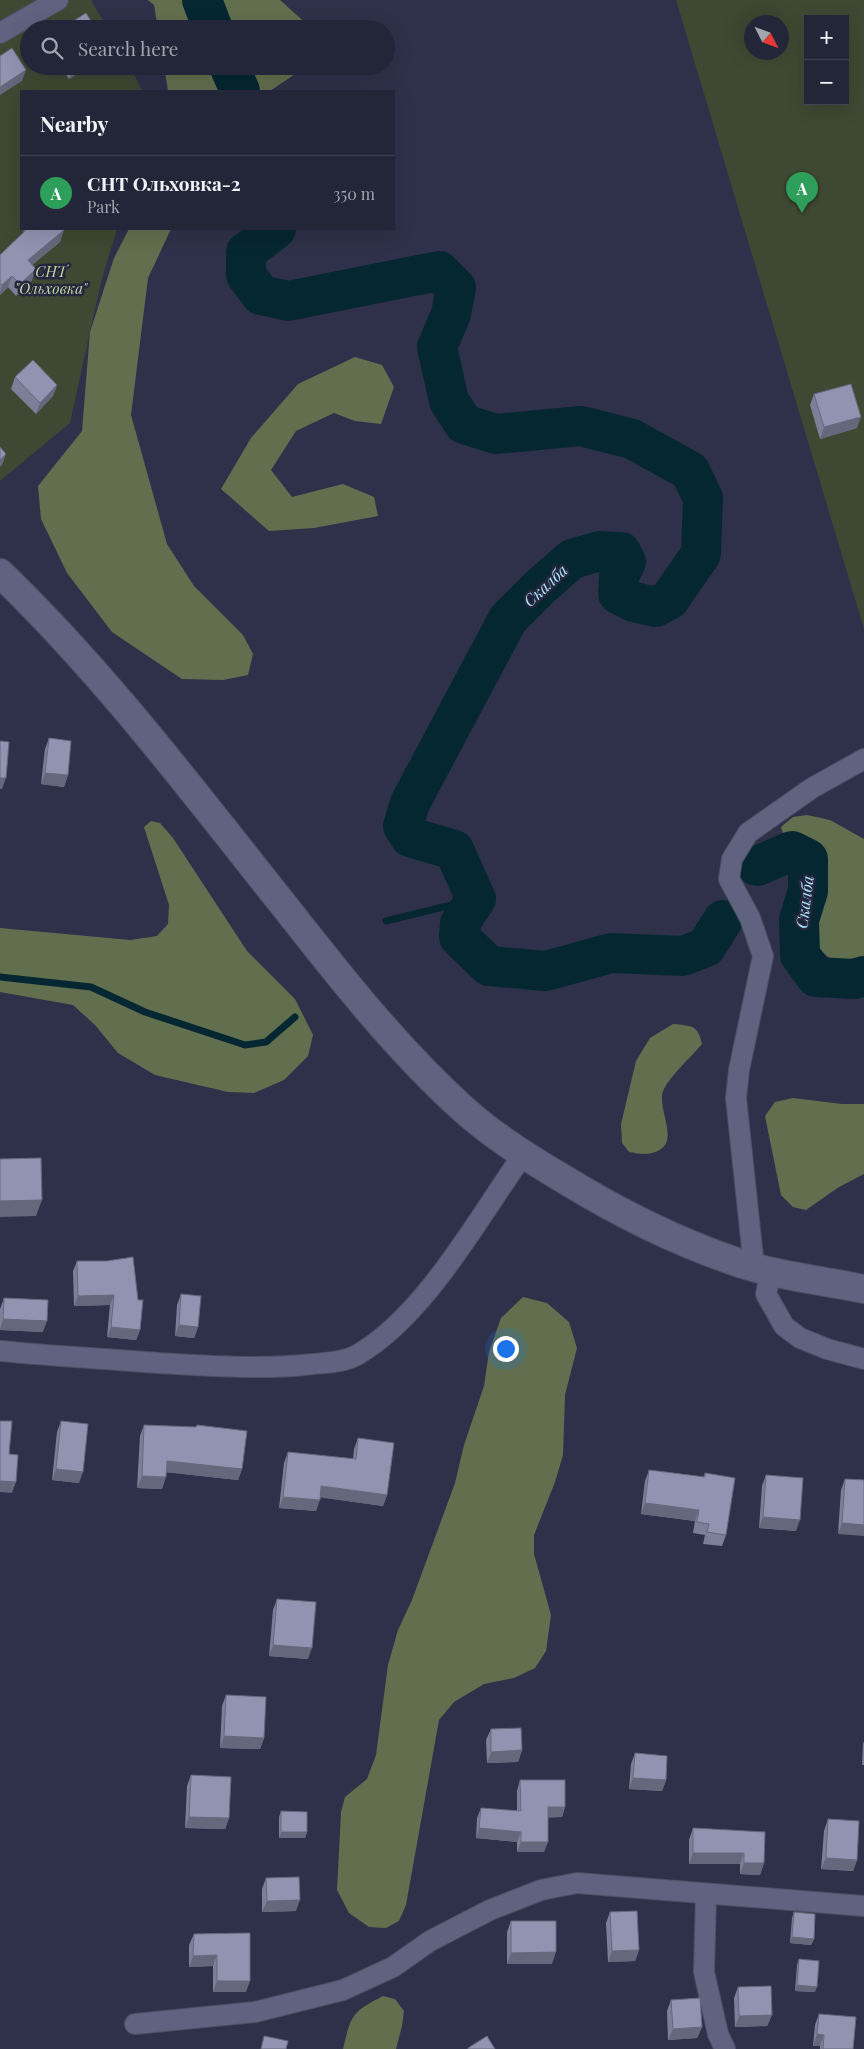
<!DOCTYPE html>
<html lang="en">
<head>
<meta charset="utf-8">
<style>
	:root { --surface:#232538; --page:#2b2d40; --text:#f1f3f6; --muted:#a3a5ae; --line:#404253; --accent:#bca0f2 }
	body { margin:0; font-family:"Playfair Display",serif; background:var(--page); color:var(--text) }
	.controls { position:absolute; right:15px; top:15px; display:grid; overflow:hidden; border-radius:0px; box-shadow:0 5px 20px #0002 }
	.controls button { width:45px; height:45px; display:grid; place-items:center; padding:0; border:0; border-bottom:1px solid var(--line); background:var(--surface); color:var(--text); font:25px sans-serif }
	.compass { position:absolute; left:744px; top:15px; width:45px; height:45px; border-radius:50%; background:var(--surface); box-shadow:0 5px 20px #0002; rotate:132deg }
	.you { position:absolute; left:505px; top:1348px; width:18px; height:18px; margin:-12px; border:4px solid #fff; border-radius:50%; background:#1a73e8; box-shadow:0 0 0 8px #1a73e833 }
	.badge { display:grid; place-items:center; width:32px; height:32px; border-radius:50%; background:var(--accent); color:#fff; font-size:16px; font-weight:700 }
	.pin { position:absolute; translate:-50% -41px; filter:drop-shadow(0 1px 2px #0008) }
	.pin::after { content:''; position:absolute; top:26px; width:18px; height:15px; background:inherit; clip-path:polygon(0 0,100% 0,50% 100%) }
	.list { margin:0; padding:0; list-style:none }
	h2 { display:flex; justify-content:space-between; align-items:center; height:65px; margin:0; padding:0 20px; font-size:21px }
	h2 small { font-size:16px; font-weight:400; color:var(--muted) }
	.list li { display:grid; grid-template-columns:32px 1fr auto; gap:15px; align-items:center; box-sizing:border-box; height:75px; padding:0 20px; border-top:1px solid var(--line) }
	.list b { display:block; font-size:19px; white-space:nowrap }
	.list p { margin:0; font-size:16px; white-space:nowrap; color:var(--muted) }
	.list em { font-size:16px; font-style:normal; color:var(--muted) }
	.icon { flex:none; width:28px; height:28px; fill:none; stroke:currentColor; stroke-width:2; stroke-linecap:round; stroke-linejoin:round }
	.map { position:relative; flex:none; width:864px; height:2049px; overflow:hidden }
	.search { position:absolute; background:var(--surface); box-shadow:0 5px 20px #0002; left:20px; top:20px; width:375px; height:55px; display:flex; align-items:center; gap:12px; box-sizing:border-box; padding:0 18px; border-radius:28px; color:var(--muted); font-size:19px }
	.panel { position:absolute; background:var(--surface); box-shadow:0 5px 20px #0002; left:20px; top:90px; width:375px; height:140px; border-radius:0px }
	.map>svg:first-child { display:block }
	.green { fill:#3f4833; fill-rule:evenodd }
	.forest { fill:#626f4e }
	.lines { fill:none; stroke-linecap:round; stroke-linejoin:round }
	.stream { stroke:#052731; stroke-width:7 }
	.river { stroke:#052731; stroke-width:40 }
	.street-casing { stroke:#4c4e63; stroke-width:22 }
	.secondary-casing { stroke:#4c4e63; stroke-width:30 }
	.street { stroke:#60637f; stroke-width:20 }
	.secondary { stroke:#60637f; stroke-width:28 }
	.wall { fill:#7c7f98 }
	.shaded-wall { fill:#65687c }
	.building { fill:#9094b1; stroke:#65687c }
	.labels { text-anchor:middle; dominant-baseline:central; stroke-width:5; stroke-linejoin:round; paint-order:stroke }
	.park-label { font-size:15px; font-style:italic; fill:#bfd79c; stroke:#25273f }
	.water-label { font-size:16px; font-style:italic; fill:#abe7fb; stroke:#25273f }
</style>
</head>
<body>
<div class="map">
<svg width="864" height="2049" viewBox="0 0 864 2049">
	<rect width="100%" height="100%" fill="#2f314a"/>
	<path class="green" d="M0,0H91L108,29H29V66H130L142,91H21V229H117L101,282L70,423L0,481Z
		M676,0H864V629ZM808,19H845V101H808ZM752,22H782V52H752Z"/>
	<path class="forest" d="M148,0H280L309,26V29H158L154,5Z
		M164,66H307L270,91H168Z
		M129,229H171L148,278L131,415L167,544L194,586L243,635L253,654L248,675L223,680L182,679L112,632L67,573L41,519L38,486L82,431L90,332L114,258Z
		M355,357L382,365L394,387L381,424L355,421L334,413L296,431L271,470L292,497L343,484L374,497L378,516L314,528L269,531L221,489L251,438L298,384Z
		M807,815L830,820L864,839V962C853,967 841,966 831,959C788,930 840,883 817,852C809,843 796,843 785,840L781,827L793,817Z
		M151,821L160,823L173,838L247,951L295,999L313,1035L308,1056L284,1080L254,1093L228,1092L155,1075L118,1053L95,1025L73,1005L0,992V928L130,940L157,936L168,924L169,905L144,827Z
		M673,1024C691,1026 698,1024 702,1044C692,1056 671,1075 664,1089C654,1108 685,1145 652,1153C645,1155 635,1153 629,1152L622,1143L621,1124L636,1061L650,1038Z
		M793,1098L842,1104H864V1174L839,1187L806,1210L793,1207L781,1195L765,1116L775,1102Z
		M523,1297L547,1303L569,1322L577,1348L565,1395L563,1455L555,1482L534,1535V1554L551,1615L546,1651L535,1668L514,1678L484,1684L454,1702L439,1720L406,1905L399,1921L386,1928L369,1927L349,1913L337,1890L341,1812L345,1797L367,1779L376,1755L388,1665L398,1630L412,1600L455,1483L464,1445L484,1386L489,1352L501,1318Z
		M383,1996L395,1999L404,2011L402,2026L396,2049H343C351,2015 352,2012 383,1996Z"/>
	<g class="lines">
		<path class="stream" d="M386,921L476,899
			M0,977L91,987L145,1012L245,1045L266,1042L295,1017"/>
		<path class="river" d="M202,0L213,29
			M229,66L240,91
			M276,229L246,252V275L261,295L288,301L439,271L456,288L451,314L437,347L449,401L464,424L496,434L581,426L632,439L690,471L703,498L701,554L669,600L655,607L634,602L618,594L619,576L626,562L621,552L600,551L572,559L540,587L508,619L410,803L403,826L410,837L454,850L476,899L460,923L459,937L489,966L546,971L611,953L683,956L706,947L723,920
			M757,866L792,851L808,859V891L799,920L800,955L816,977L854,979L864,976"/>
		<defs>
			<path id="street" d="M0,33L58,0
				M754,1267L736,1098L739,1070L763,956L750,918L729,879L732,859L748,833L812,788L864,759
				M771,1270L766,1294L784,1326L800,1338L827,1349L864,1359
				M0,1351C53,1356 106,1359 158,1363C210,1366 262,1370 313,1364C327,1363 345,1362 357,1355C425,1316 478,1218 523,1155
				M706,1894L704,1972L718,2034L725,2049
				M135,2024L255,2012L343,1990L393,1967L430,1941L490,1910L541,1890L577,1883L864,1906"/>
			<path id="secondary" d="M0,573C106,675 195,794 286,908C341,978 396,1048 462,1108C494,1137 530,1159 567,1181C618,1212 671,1239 728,1259C771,1275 819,1280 864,1289"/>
		</defs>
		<use href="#street" class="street-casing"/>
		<use href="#secondary" class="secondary-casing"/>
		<use href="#street" class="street"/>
		<use href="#secondary" class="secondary"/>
	</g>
	<path class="wall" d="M61,66H89L69,79Z
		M24,229H63L60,242L32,265V280L16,296L8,287L0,295V255L23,233Z
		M15,377L57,385L53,396L36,414L11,389Z
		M814,394L857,428L820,439L810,405Z
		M49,738L68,775L64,787L41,784L45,749Z
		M77,1261H107L140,1330L136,1340L107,1337L110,1305L74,1306L73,1271Z
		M181,1294L198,1327L194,1338L175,1336L177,1305Z
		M4,1298L43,1332L0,1330V1309Z
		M61,1421L79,1483L52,1480L57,1432Z
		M144,1425L242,1469L238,1480L166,1472L162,1489L137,1488L140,1436Z
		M358,1438L387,1495L383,1506L320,1497L316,1511L279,1508L284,1463L288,1452L353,1459L354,1449Z
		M649,1470L704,1477L705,1473L726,1535L722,1546L703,1544L705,1535L693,1533L695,1521L641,1514L645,1481Z
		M766,1475L796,1531L759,1528L762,1486Z
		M845,1479L864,1480L838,1534L841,1490Z
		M277,1599L308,1659L269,1656L273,1610Z
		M226,1695L264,1738L260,1749L220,1748L222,1706Z
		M491,1729L522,1750L518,1762L487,1763L486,1740Z
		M864,1741V1765H862L863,1744Z
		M635,1753L666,1780L662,1791L629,1789L631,1764Z
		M191,1775L229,1818L225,1829L185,1828L187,1786Z
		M520,1780L565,1807L562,1817H548L544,1852H517V1842L476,1838L477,1818L481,1808L517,1811V1791Z
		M281,1811L307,1832L305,1838H279V1817Z
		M828,1819L857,1860L853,1871L821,1869L824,1831Z
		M693,1828L764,1863L760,1875L740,1874V1864H689V1840Z
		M266,1878L296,1911L262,1912V1889Z
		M610,1912L639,1950L635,1961L608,1962L606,1923Z
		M794,1912L814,1939L811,1945L790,1943L792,1918Z
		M511,1921L552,1964H507V1932Z
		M250,1933L246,1992H213V1966L189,1967V1945L194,1934Z
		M799,1959L815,1992L795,1991L797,1965Z
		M738,1987L772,2015L767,2026L735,2027L734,1998Z
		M671,2000L702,2027L697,2038L668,2040L667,2011Z
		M819,2014L853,2049H820V2046H813L815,2025Z"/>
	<path class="shaded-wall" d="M76,66H89L69,79L73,68Z
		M26,70L22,81L0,95V87Z
		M64,230L60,242L24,271L28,260Z
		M36,269L32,280L16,296L20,284Z
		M12,276L8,287L0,295V292L2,285Z
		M57,385L53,396L36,414L40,403Z
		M861,417L857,428L820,439L824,427Z
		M6,454L2,465L0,467V460Z
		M45,773L68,775L64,787L41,784Z
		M0,778H6L2,789H0Z
		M42,1200L36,1216L0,1217V1201Z
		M114,1295L110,1305L74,1306L78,1296Z
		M3,1319L47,1321L43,1332L0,1330Z
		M179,1325L198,1327L194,1338L175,1336Z
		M111,1327L140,1330L136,1340L107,1337Z
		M167,1461L242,1469L238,1480L163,1472Z
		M56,1469L83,1472L79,1483L52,1480Z
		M142,1476L166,1477L162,1489L137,1488Z
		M0,1481L16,1482L12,1493L0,1492Z
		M321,1486L387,1495L383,1506L317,1497Z
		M283,1497L320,1500L316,1511L279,1508Z
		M645,1503L699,1510L695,1521L641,1514Z
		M763,1517L800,1520L796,1531L759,1528Z
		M842,1523L864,1525V1536L838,1534Z
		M273,1645L312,1648L308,1659L269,1656Z
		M224,1736L264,1738L260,1749L220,1748Z
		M522,1750L518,1762L487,1763L491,1752Z
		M633,1778L666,1780L662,1791L629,1789Z
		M548,1807H565L562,1817L544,1818Z
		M189,1817L229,1818L225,1829L185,1828Z
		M479,1828L521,1832L517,1842L476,1838Z
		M281,1832H307L305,1838H279Z
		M521,1842H548L544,1852H517Z
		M693,1853H744L740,1864H689Z
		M826,1858L857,1860L853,1871L821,1869Z
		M744,1863H764L760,1875L740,1874Z
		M300,1900L296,1911L262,1912L267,1901Z
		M792,1937L814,1939L811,1945L790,1943Z
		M639,1950L635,1961L608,1962L612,1951Z
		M556,1952L552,1964H507L511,1953Z
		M217,1955L213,1966L189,1967L193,1956Z
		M217,1981H250L246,1992H213Z
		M797,1985L817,1987L815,1992L795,1991Z
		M772,2015L767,2026L735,2027L739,2016Z
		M702,2027L697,2038L668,2040L673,2029Z
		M817,2034L824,2035L820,2046H813Z"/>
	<path class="building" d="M86,13L96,29H61Z
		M12,48L26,70L0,87V56Z
		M27,229H63L64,230L28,260L36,269L20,284L12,276L2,285L0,283V255Z
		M33,360L57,385L40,403L15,377Z
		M851,384L861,417L824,427L814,394Z
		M0,447L6,454L0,460Z
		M49,738L71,741L68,775L45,773Z
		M0,741L9,742L6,778H0Z
		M41,1158L42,1200L0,1201V1159Z
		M133,1257L138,1300H143L140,1330L111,1327L114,1295L78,1296L77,1261H107Z
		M181,1294L201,1296L198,1327L179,1325Z
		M4,1298L48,1300L47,1321L3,1319Z
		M0,1421H12L9,1454L18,1455L16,1482L0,1481Z
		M61,1421L88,1424L83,1472L56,1469Z
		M144,1425L196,1427L197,1425L247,1431L242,1469L167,1461L166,1477L142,1476Z
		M358,1438L394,1443L387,1495L321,1486L320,1500L283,1497L288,1452L356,1459Z
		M649,1470L705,1477V1473L735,1478L726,1535L707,1532L709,1524L697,1522L699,1510L645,1503Z
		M766,1475L803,1478L800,1520L763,1517Z
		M845,1479L864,1480V1525L842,1523Z
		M277,1599L316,1602L312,1648L273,1645Z
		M226,1695L266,1697L264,1738L224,1736Z
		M521,1728L522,1750L491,1752V1729Z
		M635,1753L667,1756L666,1780L633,1778Z
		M191,1775L231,1777L229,1818L189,1817Z
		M520,1780H565V1807H548V1842H521V1832L479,1828L481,1808L521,1811Z
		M281,1811L307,1812V1832H281Z
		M828,1819L859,1821L857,1860L826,1858Z
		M693,1828L765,1832L764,1863H744V1853H693Z
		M299,1877L300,1900L267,1901L266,1878Z
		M637,1911L639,1950L612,1951L610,1912Z
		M794,1912L815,1914L814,1939L792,1937Z
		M511,1921H556V1952L511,1953Z
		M250,1933V1981H217V1955L193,1956L194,1934Z
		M799,1959L819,1961L817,1987L797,1985Z
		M771,1986L772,2015L739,2016L738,1987Z
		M700,1998L702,2027L673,2029L671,2000Z
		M819,2014L856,2017L853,2049H823L824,2035L817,2034Z
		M264,2036L288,2041L286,2049H261Z
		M487,2036L495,2049H468V2048Z"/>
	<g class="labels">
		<g class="park-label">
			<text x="51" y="271">СНТ<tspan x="51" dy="17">"Ольховка"</tspan></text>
		</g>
		<g class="water-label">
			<text transform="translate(545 585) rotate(-43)">Скалба</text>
			<text transform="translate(804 902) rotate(-83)">Скалба</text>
		</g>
	</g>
</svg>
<div class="controls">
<button>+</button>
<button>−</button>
</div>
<svg class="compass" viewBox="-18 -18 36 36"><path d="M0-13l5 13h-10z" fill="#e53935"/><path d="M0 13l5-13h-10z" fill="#a3a5ae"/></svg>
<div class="you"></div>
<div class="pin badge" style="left:802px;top:213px;background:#2e9e5b">A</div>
<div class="search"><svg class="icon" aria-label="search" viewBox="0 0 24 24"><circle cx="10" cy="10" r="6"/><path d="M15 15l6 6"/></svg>Search here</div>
<section class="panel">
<h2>Nearby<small></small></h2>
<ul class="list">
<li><span class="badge" style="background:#2e9e5b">A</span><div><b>СНТ Ольховка-2</b><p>Park</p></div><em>350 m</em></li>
</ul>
</section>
</div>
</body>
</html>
